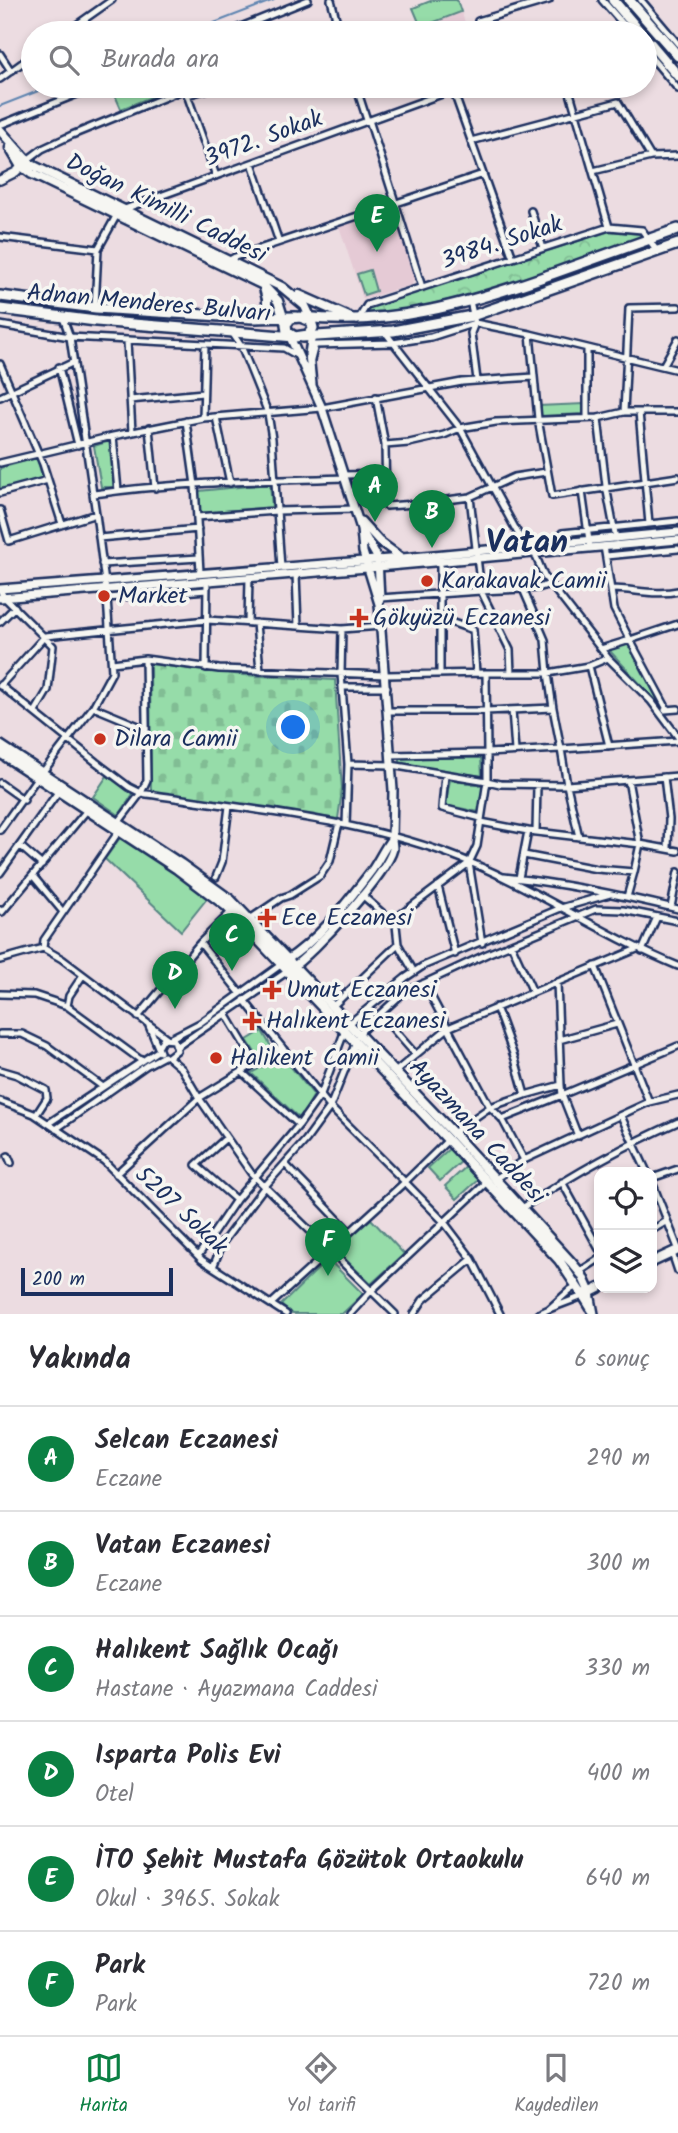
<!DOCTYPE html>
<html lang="tr">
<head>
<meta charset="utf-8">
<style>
	:root { --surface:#fff; --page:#f2f2f3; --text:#2b2b33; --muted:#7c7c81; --line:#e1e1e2; --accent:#0b8043 }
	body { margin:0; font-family:Kalam,sans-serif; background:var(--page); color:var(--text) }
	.controls { position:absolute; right:21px; bottom:21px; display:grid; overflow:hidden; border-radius:14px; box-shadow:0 4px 10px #0003 }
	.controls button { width:63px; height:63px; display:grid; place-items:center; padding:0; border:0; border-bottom:2px solid var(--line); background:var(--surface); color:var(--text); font:35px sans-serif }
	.scale { position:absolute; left:21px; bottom:18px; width:152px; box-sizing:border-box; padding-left:7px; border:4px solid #1b2f5e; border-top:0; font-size:19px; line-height:24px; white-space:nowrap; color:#1b2f5e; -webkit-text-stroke:5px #f6f6f2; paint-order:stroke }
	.you { position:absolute; left:294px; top:728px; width:24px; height:24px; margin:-18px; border:5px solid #fff; border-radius:50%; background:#1a73e8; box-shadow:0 0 0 10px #1a73e833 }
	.badge { display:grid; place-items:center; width:46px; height:46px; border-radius:50%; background:var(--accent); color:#fff; font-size:23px; font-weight:700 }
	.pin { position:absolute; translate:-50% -58px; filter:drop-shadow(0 2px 4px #0008) }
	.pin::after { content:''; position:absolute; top:37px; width:24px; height:21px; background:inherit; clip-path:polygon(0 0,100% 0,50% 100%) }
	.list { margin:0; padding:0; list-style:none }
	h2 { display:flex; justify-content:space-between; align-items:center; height:91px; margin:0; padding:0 28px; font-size:30px }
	h2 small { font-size:23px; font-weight:400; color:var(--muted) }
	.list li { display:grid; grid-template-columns:46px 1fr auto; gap:21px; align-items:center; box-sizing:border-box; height:105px; padding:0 28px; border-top:2px solid var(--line) }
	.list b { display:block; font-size:26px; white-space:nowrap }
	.list p { margin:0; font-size:23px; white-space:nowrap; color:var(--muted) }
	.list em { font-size:23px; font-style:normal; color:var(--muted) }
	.icon { flex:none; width:38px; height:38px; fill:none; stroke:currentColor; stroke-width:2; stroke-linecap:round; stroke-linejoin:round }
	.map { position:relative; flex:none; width:678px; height:1314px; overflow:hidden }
	.search { position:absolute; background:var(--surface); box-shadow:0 4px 10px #0003; left:21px; right:21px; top:21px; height:77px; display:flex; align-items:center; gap:18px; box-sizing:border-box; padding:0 24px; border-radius:38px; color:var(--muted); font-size:26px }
	.sheet { height:721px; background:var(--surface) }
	nav { display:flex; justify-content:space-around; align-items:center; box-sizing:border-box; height:98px; border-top:2px solid var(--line); background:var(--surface); font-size:19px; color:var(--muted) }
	nav a { display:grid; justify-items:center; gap:4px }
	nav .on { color:var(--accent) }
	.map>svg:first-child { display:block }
	.built { fill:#e5cad5 }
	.green { fill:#96dca9; stroke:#588684; stroke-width:2 }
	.forest { fill:url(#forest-crowns); stroke:#588684; stroke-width:2 }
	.cemetery { fill:url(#cemetery-stones); stroke:#588684; stroke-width:2 }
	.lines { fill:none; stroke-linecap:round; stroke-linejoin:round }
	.stream { stroke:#5f85b1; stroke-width:2 }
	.minor-casing { stroke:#1b2f5e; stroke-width:10 }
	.tertiary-casing { stroke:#1b2f5e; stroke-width:12 }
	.secondary-casing { stroke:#1b2f5e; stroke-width:13 }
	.primary-casing { stroke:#1b2f5e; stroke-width:14 }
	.trunk-casing { stroke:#1b2f5e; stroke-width:14 }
	.minor { stroke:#f6f6f2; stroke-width:5 }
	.tertiary { stroke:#f6f6f2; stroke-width:7 }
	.secondary { stroke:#f6f6f2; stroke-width:8 }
	.primary { stroke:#f6f6f2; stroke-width:9 }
	.trunk { stroke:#f6f6f2; stroke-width:9 }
	.poi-dot { fill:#c8321e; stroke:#f6f6f2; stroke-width:2.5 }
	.labels { text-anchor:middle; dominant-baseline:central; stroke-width:7; stroke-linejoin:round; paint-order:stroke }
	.street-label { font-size:24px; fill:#1b2f5e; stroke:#f6f6f2 }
	.poi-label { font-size:24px; fill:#1b2f5e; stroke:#f6f6f2; text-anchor:start }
	.district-label { font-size:32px; font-weight:bold; fill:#1b2f5e; stroke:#f6f6f2 }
</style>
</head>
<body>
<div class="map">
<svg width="678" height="1314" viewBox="0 0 678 1314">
	<defs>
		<pattern id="forest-crowns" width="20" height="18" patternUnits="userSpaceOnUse" patternTransform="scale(1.75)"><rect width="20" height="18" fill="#96dca9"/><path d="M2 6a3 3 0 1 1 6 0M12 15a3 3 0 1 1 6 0" fill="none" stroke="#81bd94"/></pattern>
		<pattern id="cemetery-stones" width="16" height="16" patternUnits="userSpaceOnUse" patternTransform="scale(1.75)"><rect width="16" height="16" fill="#96dca9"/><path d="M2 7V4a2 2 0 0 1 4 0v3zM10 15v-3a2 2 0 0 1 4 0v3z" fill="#81bd94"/></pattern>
	</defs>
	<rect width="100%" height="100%" fill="#ecdce1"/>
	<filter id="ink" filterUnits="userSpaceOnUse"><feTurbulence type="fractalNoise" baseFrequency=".0143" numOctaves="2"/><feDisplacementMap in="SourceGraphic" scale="14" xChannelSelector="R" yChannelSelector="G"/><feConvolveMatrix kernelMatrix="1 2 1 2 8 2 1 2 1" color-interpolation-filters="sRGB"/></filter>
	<g filter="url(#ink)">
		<path class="built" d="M433,0H457L469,33H423L413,8Z
			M393,209L414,278L412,285L363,299L339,226Z"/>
		<path class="green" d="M433,0H457L461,12L421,27L413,8Z
			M111,86H179L121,109Z
			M370,270L376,291L364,295L357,274Z
			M584,404V414L539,416L538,406Z
			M110,441L114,487H101L94,446Z
			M37,458L43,479L0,490V468Z
			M270,484L272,507L199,513V491Z
			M630,643L661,702H657L609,650Z
			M400,758H481L482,776L400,764Z
			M107,776L133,794L119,815L93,797Z
			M450,780L483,786L479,812L445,805Z
			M122,835L209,896L181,931L105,859Z
			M262,1031L272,1048L258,1057L247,1040Z
			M282,1056L314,1095L300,1119L251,1073Z
			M451,1147L463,1160L440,1181L428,1168Z
			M468,1165L480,1178L457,1199L445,1186Z
			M371,1219L404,1254L371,1284L336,1250Z
			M328,1259L363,1294L342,1314H292L281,1305Z"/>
		<path class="forest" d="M610,231L639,234L643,237C551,269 463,305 366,314L368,308Z"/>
		<path class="cemetery" d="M150,664L243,675L335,680L342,790L338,819L151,792Z"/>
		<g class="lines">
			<path class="stream" d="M188,33L274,0
				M0,106L51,86"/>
			<defs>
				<path id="minor" d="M331,0L340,33
					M602,0L631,33
					M641,0L678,44
					M478,21L549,0
					M65,33L112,0
					M226,33L308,0
					M645,50L678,89
					M0,54L11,71
					M0,79L33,55
					M184,86L216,176
					M356,86L367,120
					M568,86L609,227
					M453,90L513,258
					M187,95L219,86
					M369,120L422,287
					M0,125L97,86
					M471,141L618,102L651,157
					M26,161L42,149L72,135L185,89
					M252,163L279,242
					M593,171L651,157L678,156
					M531,211L543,248
					M0,237L98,249
					M228,261L235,257L483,174
					M470,301L475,323L530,334L538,419L552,496L678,477
					M95,308L98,249L119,211L464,86
					M357,321L367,305L609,227L642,230L657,251
					M475,323L471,333L477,380
					M0,325L70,337L284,348L298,356
					M231,331L241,346L268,413L272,439L281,567
					M385,332L460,428L526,548
					M530,334L678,370
					M127,341L132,432
					M311,360L315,345L393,343L431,337L475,323
					M0,364L43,464L62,524
					M663,366L678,339
					M59,367L78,445
					M0,397L74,362
					M376,397L385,445L386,506L416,504L470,497L514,477L546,472
					M130,400L203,393
					M624,412L629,308L678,307
					M639,412L649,524
					M216,417L230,483
					M587,417V348
					M203,418L205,345
					M598,418L606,486L616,539
					M186,421L195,485L200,572
					M149,428L155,488
					M113,436L118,491
					M385,445L409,443L444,435L460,428L496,422L598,418L624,412H678
					M0,463L113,436L203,418L322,408L462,382L534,377
					M344,475L385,474
					M582,491L590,548
					M0,493L48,480
					M94,494C176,482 261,481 345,478
					M0,510L9,541L96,514
					M197,517L277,511L355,509
					M562,533L678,521
					M99,538L198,529
					M532,547L544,576L608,658
					M606,556L678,549
					M102,564L199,558
					M296,574L298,626
					M523,589L538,588L550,584
					M611,589C634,589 655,596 678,591
					M0,590L4,597L53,646L48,690L35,712
					M107,598L207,590
					M380,598L481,591L470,497
					M439,618L473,630L476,673
					M0,622L15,607
					M248,623L249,577
					M256,623L260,671
					M342,629L341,674L348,764L346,825
					M601,649L630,640L614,609L604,546
					M145,659L219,669L386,675L486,673L487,753L561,749L567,785L628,780
					M112,663L145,659L147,780L141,793C244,809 351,818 449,854C529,883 599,934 678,966
					M206,668L207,581
					M486,673H548L553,708
					M511,673L510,650L481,591L523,589L545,640L548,673L589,666
					M440,674V562
					M0,685L96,762L129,787L141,793L118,823
					M0,686L45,636L207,620L342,629L381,626
					M342,687H387
					M93,707L146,729
					M667,709L630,640L678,624
					M512,710L515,751
					M665,710L678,709
					M388,711H486L553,708L561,749L678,741
					M609,746L589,666L608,658L651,701L678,737
					M390,755L487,753V781L500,784L567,785L579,837
					M348,764L391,765L487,781L477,846L469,863
					M42,773L93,707L112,672L107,598L96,514L70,337L63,318
					M445,775L442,808L481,818
					M678,776L628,780L640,844L678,851
					M664,777L669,819L668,849
					M0,783L24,800
					M481,822L528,831L519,878
					M0,830L37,778
					M528,831L640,844L634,872
					M536,832L537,785
					M20,846L42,865
					M524,855L597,869L634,872L627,897
					M0,873L58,792
					M33,876L63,912
					M216,877L222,862L229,806
					M504,877C563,883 621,895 678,909
					M438,886L455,954
					M362,895L396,925
					M671,907L678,872
					M0,910L2,912L88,809
					M250,919L281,898L290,895L320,876L330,861L339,823
					M200,943L240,993
					M398,944L396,925L400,915L469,863L482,943
					M511,944L533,992
					M43,948L44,940L119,831
					M642,951L657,917
					M0,960L43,948L62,959L167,1038
					M595,966L649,1102
					M424,983L490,1107L453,1133
					M0,994L34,995L67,1006L142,1061
					M244,1000L330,1107L405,1182L448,1140
					M67,1006L69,996L83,975
					M333,1006L398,944L414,972
					M496,1007L515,1059L525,1095L561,1085L557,982
					M226,1014L256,1064
					M380,1014L416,1055
					M138,1017L200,943L232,911
					M350,1023L405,978L423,966L561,908L610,894
					M149,1026L160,1052
					M359,1033L403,993L487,954L596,909L623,910L678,921
					M0,1034H22L47,1046L103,1087
					M171,1038L200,1023L282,964
					M559,1040L617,1024
					M159,1046L163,1039L174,1040L177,1050L168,1057
					M178,1046L288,971
					M168,1057L182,1069L199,1098L251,1173L395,1314
					M0,1070L17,1075L46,1090L47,1098L36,1115
					M242,1072L299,1125
					M395,1072L448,1028L637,949
					M0,1101L34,1114L104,1161L202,1260L286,1314
					M621,1116L647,1172
					M502,1119L490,1107L525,1095
					M49,1123L159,1050
					M56,1129L147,1065L164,1056
					M578,1136L562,1095L678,1046
					M226,1138L196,1165L236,1200
					M8,1156L11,1163
					M524,1160L649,1102L678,1095
					M285,1164L349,1231
					M116,1174L199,1098L282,1047
					M652,1178L678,1169
					M495,1179L524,1160L502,1119L562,1095L561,1085
					M562,1182L599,1249
					M652,1182L678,1248
					M522,1208C572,1175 623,1146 678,1122
					M652,1230L667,1221
					M672,1253L678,1271
					M198,1256L236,1200L299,1125L321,1094L345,1030
					M213,1267L223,1242L265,1186L306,1140L330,1107L356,1042
					M579,1272L599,1259
					M577,1286L570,1290L549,1309L583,1296
					M271,1304L405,1182L444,1222L472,1259L500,1314
					M350,1314L371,1291L487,1182
					M414,1314L423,1300L472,1259
					M538,1314L549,1309"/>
				<path id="tertiary" d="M0,180L16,172L25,163
					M312,334L309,354L312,384
					M289,335L322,408L361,529L378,559L380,599
					M361,521L379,541L402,558
					M361,529L363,552L379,604L393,790L392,838
					M0,589L402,558L678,532
					M0,598L367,568L678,540
					M285,961C320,939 347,902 372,870C379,860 384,848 392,838C392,841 393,845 393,849C387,874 313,954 290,969
					M583,1296L594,1314L590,1293"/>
				<path id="secondary" d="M0,130L30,164L282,287L305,306L312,321
					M10,148L20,165L32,174L263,285L278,301L284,320
					M299,295L351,318
					M257,318L267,308V299L264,288
					M0,745L181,864L231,900L453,1133L572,1263L582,1275L590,1293
					M0,753L177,869L226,906L448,1140L559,1260L583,1296L599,1288
					M652,1262L678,1250"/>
				<path id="primary" d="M0,296L96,308L252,318L295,317
					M0,309L96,321L295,337
					M300,317L311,321L313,328L308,335L295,337L287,332L286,324L291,318Z
					M303,317C391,327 471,303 552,274C594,259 636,244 678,229
					M302,337L393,331L472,316L678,244"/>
				<path id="trunk" d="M613,0L641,33
					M629,0L678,56
					M645,37L678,76"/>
			</defs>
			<use href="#minor" class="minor-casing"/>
			<use href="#tertiary" class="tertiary-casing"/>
			<use href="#secondary" class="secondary-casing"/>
			<use href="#primary" class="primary-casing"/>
			<use href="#trunk" class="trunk-casing"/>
			<use href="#minor" class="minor"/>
			<use href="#tertiary" class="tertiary"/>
			<use href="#secondary" class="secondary"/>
			<use href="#primary" class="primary"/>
			<use href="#trunk" class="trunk"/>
		</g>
	</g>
	<g class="poi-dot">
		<circle cx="427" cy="581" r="7"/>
		<circle cx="104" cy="596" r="7"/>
		<path d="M355.5 607.5h7v7h7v7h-7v7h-7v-7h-7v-7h7z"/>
		<circle cx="100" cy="739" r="7"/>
		<path d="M263.5 907.5h7v7h7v7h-7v7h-7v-7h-7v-7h7z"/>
		<path d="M268.5 979.5h7v7h7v7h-7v7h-7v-7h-7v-7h7z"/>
		<path d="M248.5 1010.5h7v7h7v7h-7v7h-7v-7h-7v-7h7z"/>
		<circle cx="216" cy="1058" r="7"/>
	</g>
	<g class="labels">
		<g class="street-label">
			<text transform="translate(264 139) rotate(-20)">3972. Sokak</text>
			<text transform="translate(166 209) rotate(26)">Doğan Kimilli Caddesi</text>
			<text transform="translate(502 243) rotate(-18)">3984. Sokak</text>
			<text transform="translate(149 304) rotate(5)">Adnan Menderes Bulvarı</text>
			<text transform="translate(477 1132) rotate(47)">Ayazmana Caddesi</text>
			<text transform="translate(181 1211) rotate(43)">5207 Sokak</text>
		</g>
		<g class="poi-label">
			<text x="441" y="581">Karakavak Camii</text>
			<text x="118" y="596">Market</text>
			<text x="373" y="618">Gökyüzü Eczanesi</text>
			<text x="114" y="739">Dilara Camii</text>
			<text x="281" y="918">Ece Eczanesi</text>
			<text x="286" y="990">Umut Eczanesi</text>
			<text x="266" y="1021">Halıkent Eczanesi</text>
			<text x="230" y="1058">Halikent Camii</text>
		</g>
		<g class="district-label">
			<text x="527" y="543">Vatan</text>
		</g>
	</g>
</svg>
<div class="controls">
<button><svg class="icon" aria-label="locate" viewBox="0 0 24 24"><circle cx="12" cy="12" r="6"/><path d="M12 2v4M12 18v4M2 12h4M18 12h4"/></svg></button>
<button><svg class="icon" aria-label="layers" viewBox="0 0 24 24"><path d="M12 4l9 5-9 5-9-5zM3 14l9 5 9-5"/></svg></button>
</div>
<div class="scale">200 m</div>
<div class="you"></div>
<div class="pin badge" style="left:375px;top:522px">A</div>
<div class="pin badge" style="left:432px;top:548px">B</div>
<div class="pin badge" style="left:232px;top:971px">C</div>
<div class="pin badge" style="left:175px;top:1009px">D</div>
<div class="pin badge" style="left:377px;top:252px">E</div>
<div class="pin badge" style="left:328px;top:1276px">F</div>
<div class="search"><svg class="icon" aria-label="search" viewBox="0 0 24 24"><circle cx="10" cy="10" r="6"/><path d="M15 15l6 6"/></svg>Burada ara</div>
</div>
<section class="sheet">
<h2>Yakında<small>6 sonuç</small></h2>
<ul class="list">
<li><span class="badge">A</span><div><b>Selcan Eczanesi</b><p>Eczane</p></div><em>290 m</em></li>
<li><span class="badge">B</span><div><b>Vatan Eczanesi</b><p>Eczane</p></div><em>300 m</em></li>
<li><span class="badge">C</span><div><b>Halıkent Sağlık Ocağı</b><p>Hastane · Ayazmana Caddesi</p></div><em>330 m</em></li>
<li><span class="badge">D</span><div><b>Isparta Polis Evi</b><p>Otel</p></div><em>400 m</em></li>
<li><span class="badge">E</span><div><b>İTO Şehit Mustafa Gözütok Ortaokulu</b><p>Okul · 3965. Sokak</p></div><em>640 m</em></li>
<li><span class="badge">F</span><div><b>Park</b><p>Park</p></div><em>720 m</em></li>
</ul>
</section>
<nav>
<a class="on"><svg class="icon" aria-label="map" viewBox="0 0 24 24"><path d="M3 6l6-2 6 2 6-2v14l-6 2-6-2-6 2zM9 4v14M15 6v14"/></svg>Harita</a>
<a><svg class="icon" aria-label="directions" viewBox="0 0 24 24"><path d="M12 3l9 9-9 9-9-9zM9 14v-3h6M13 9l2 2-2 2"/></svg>Yol tarifi</a>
<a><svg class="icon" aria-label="saved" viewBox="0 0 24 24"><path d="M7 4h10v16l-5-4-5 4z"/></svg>Kaydedilen</a>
</nav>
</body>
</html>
